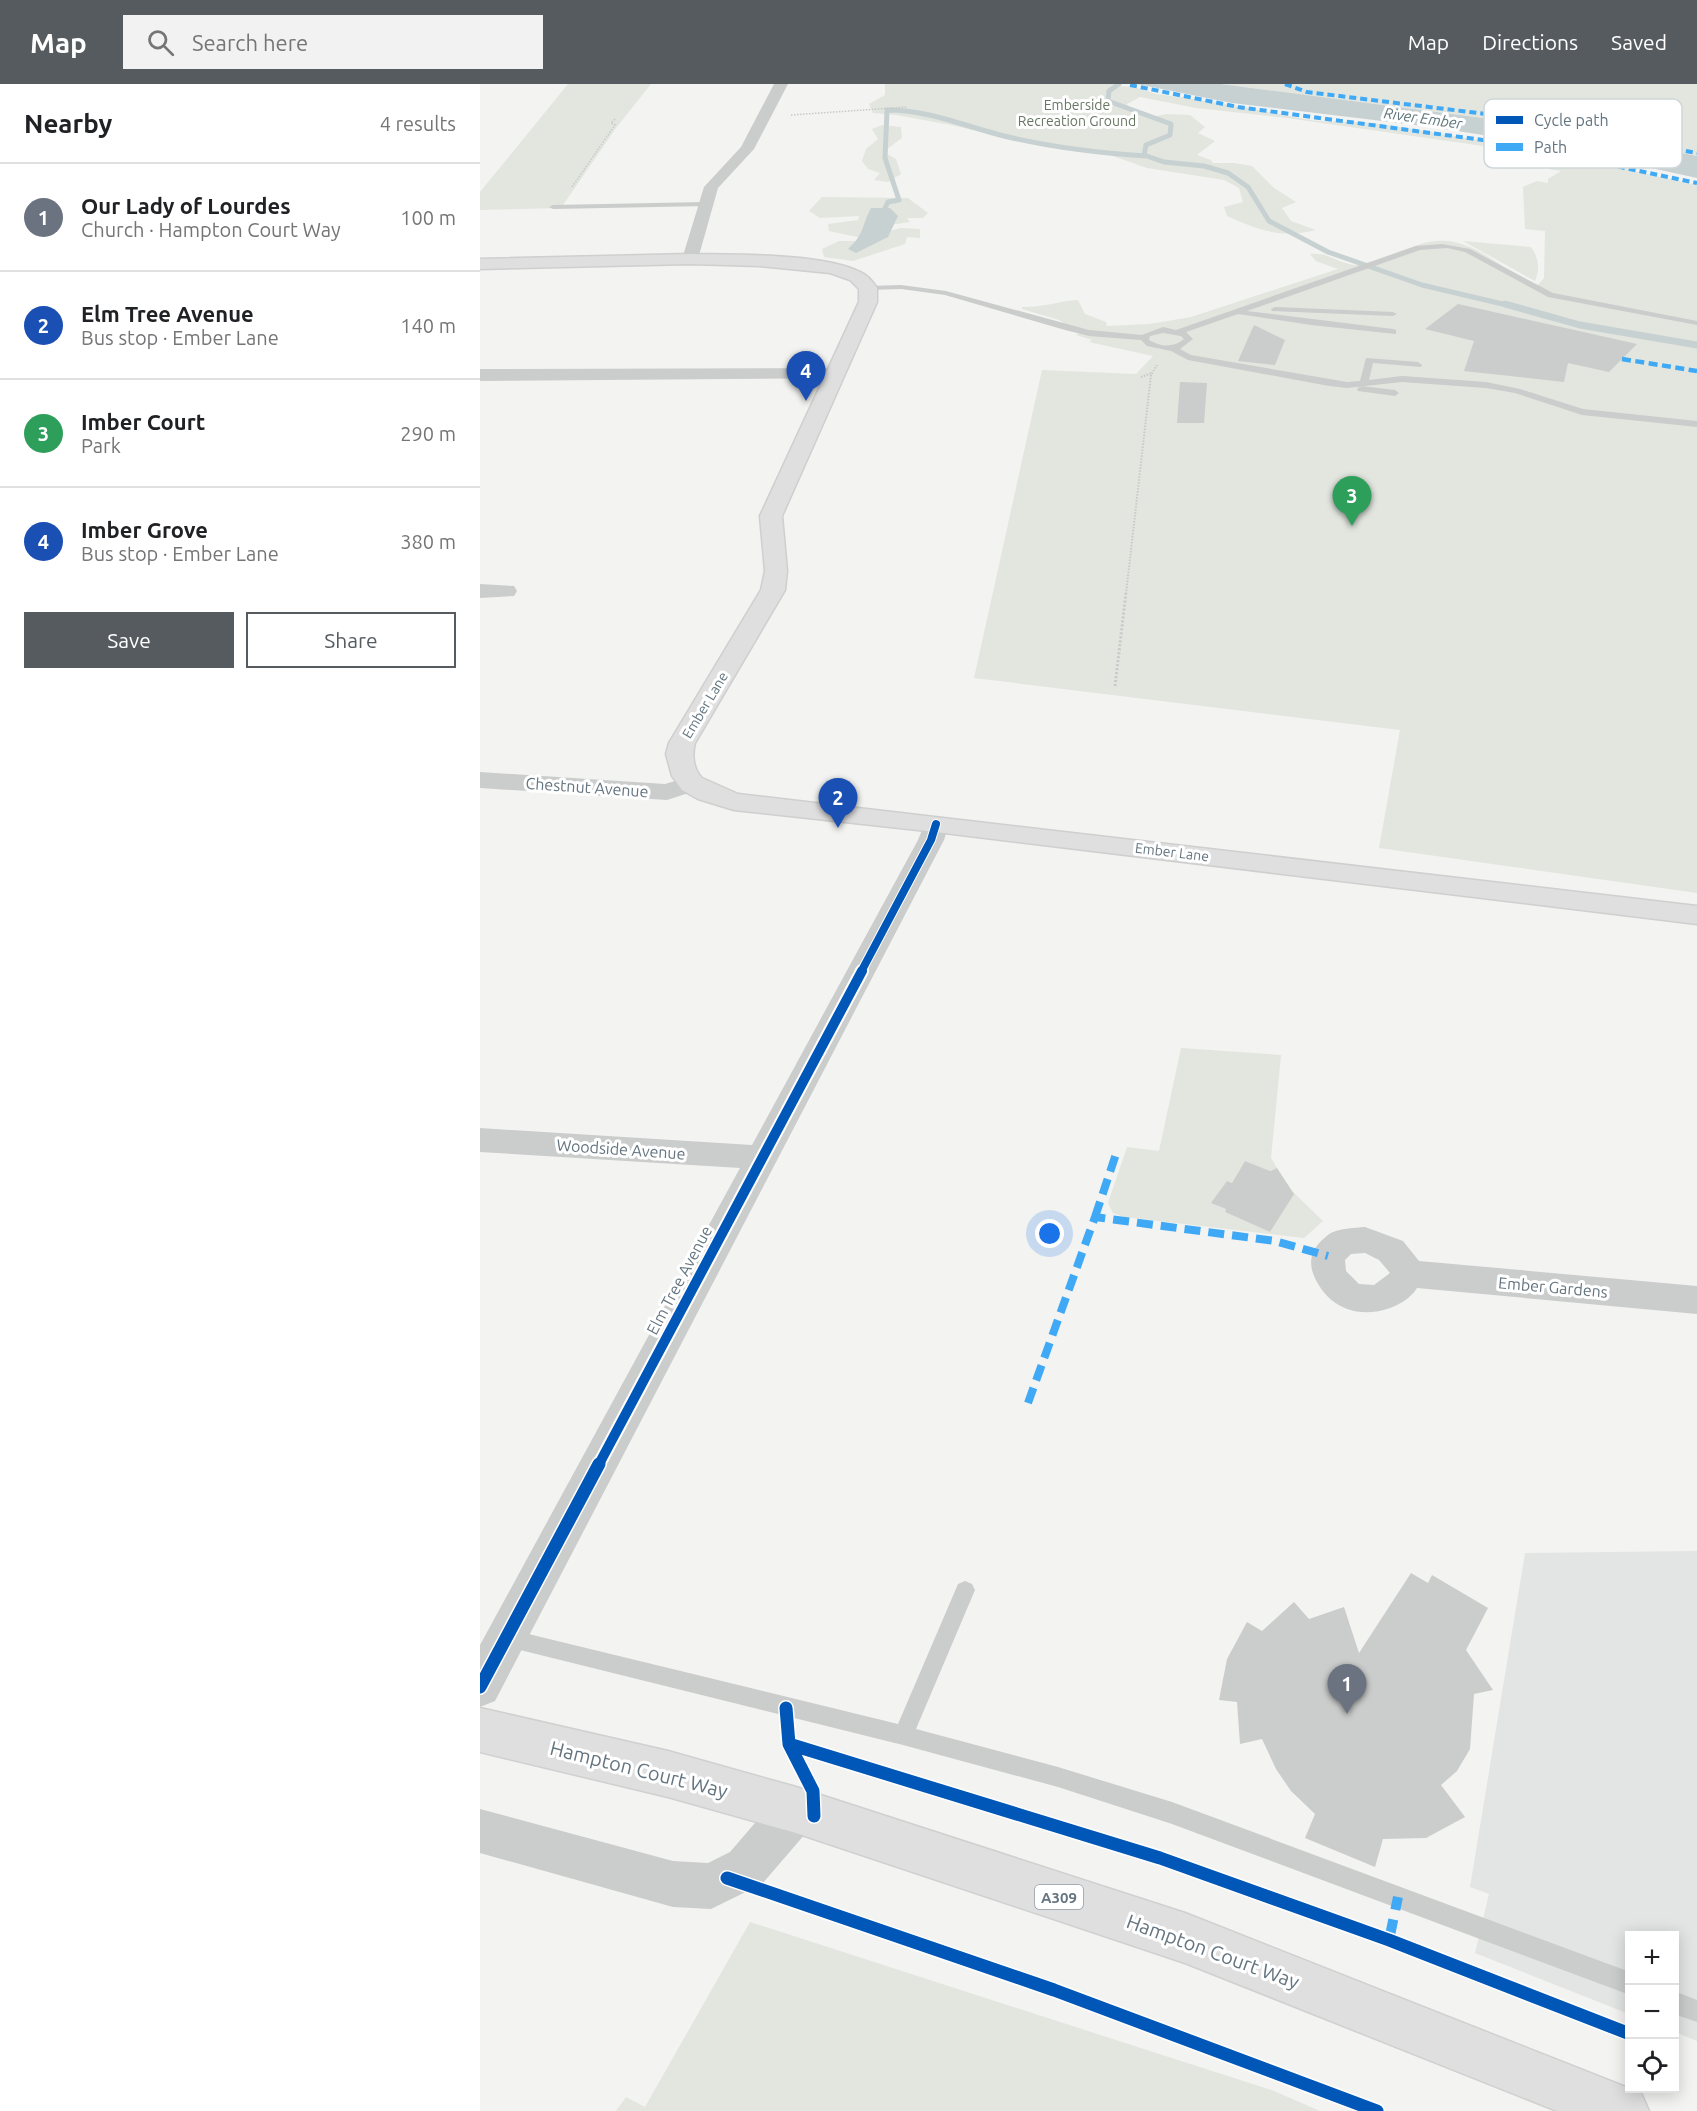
<!DOCTYPE html>
<html lang="en">
<head>
<meta charset="utf-8">
<style>
	:root { --surface:#fff; --page:#f2f2f2; --text:#202124; --muted:#757577; --line:#e0e0e0; --accent:#555b5f }
	body { margin:0; font-family:Ubuntu,sans-serif; background:var(--page); color:var(--text) }
	.controls { position:absolute; right:18px; bottom:18px; display:grid; overflow:hidden; border-radius:0px; box-shadow:0 3px 15px #0003 }
	.controls button { width:54px; height:54px; display:grid; place-items:center; padding:0; border:0; border-bottom:2px solid var(--line); background:var(--surface); color:var(--text); font:30px sans-serif }
	.you { position:absolute; left:570px; top:1150px; width:21px; height:21px; margin:-15px; border:4px solid #fff; border-radius:50%; background:#1a73e8; box-shadow:0 0 0 9px #1a73e833 }
	.badge { display:grid; place-items:center; width:39px; height:39px; border-radius:50%; background:var(--accent); color:#fff; font-size:20px; font-weight:700 }
	.pin { position:absolute; translate:-50% -50px; filter:drop-shadow(0 2px 3px #0008) }
	.pin::after { content:''; position:absolute; top:32px; width:21px; height:18px; background:inherit; clip-path:polygon(0 0,100% 0,50% 100%) }
	.list { margin:0; padding:0; list-style:none }
	h2 { display:flex; justify-content:space-between; align-items:center; height:78px; margin:0; padding:0 24px; font-size:26px }
	h2 small { font-size:20px; font-weight:400; color:var(--muted) }
	.list li { display:grid; grid-template-columns:39px 1fr auto; gap:18px; align-items:center; box-sizing:border-box; height:108px; padding:0 24px; border-top:2px solid var(--line) }
	.list b { display:block; font-size:22px; white-space:nowrap }
	.list p { margin:0; font-size:20px; white-space:nowrap; color:var(--muted) }
	.list em { font-size:20px; font-style:normal; color:var(--muted) }
	.actions { display:flex; gap:12px; padding:18px 24px }
	.actions a { flex:1; padding:14px 0; border:2px solid var(--accent); border-radius:0px; text-align:center; font-size:21px; color:var(--accent) }
	.actions .main { background:var(--accent); color:#fff }
	.icon { flex:none; width:33px; height:33px; fill:none; stroke:currentColor; stroke-width:2; stroke-linecap:round; stroke-linejoin:round }
	.map { position:relative; flex:none; width:1217px; height:2027px; overflow:hidden }
	header { display:flex; align-items:center; gap:36px; box-sizing:border-box; height:84px; padding:0 30px; background:var(--accent); color:#fff }
	header strong { font-size:28px }
	nav { display:flex; gap:33px; margin-inline-start:auto; font-size:21px }
	.search { width:420px; height:54px; background:var(--page); display:flex; align-items:center; gap:15px; box-sizing:border-box; padding:0 21px; border-radius:0px; color:var(--muted); font-size:22px }
	main { display:flex }
	aside { flex:1; background:var(--surface) }
	.map>svg:first-child { display:block }
	.built { fill:#e3e4e4 }
	.green { fill:#e2e6df }
	.water { fill:#c8d1d2 }
	.lines { fill:none; stroke-linecap:round; stroke-linejoin:round }
	.stream-far1 { stroke:#c8d1d2; stroke-width:5 }
	.stream { stroke:#c8d1d2; stroke-width:7 }
	.building { fill:#cbcccc }
	.secondary-casing { stroke:#cfcfcf; stroke-width:3 }
	.trunk-casing { stroke:#cfd0d0; stroke-width:3 }
	.path-far2 { stroke:#c8c9c9; stroke-width:1.5; stroke-dasharray:1.5 1.5; stroke-linecap:butt }
	.path-far1 { stroke:#c8c9c9; stroke-width:2; stroke-dasharray:1.5 1.5; stroke-linecap:butt }
	.path { stroke:#c8c9c9; stroke-width:3; stroke-dasharray:2 2; stroke-linecap:butt }
	.service { fill:#cbcccc; fill-rule:evenodd }
	.minor { fill:#cbcccc; fill-rule:evenodd }
	.secondary { fill:#dfdfe0; fill-rule:evenodd }
	.trunk { fill:#dfdfe0; fill-rule:evenodd }
	.quiet-far3 { stroke:#3fa9f5; stroke-width:4; stroke-dasharray:7 4; stroke-linecap:butt }
	.quiet-far2 { stroke:#3fa9f5; stroke-width:4.5; stroke-dasharray:9 4.5; stroke-linecap:butt }
	.quiet-far1 { stroke:#3fa9f5; stroke-width:8; stroke-dasharray:16 8; stroke-linecap:butt }
	.quiet { stroke:#3fa9f5; stroke-width:10; stroke-dasharray:21 10; stroke-linecap:butt }
	.cycleway-far2-casing { stroke:#fff; stroke-width:10 }
	.cycleway-far1-casing { stroke:#fff; stroke-width:14 }
	.cycleway-casing { stroke:#fff; stroke-width:16 }
	.cycleway-far2 { stroke:#0057b8; stroke-width:8 }
	.cycleway-far1 { stroke:#0057b8; stroke-width:10 }
	.cycleway { stroke:#0057b8; stroke-width:13 }
	.labels { text-anchor:middle; dominant-baseline:central; stroke-width:6; stroke-linejoin:round; paint-order:stroke }
	.far-park-label { font-size:14px; fill:#687763; stroke:#fff }
	.far-street-label { font-size:14px; fill:#647580; stroke:#fff }
	.far-water-label { font-size:15px; font-style:italic; fill:#60777d; stroke:#fff }
	.shield { fill:#fff; stroke:#929ea6; stroke-width:1.5 }
	.shield-label { font-size:15px; font-weight:bold; fill:#647580 }
	.street-label { font-size:16px; fill:#647580; stroke:#fff }
	.near-street-label { font-size:20px; fill:#647580; stroke:#fff }
	.key { fill:#fff; stroke:#d0d6d9; stroke-width:1.5 }
	.key-label { font-size:16px; fill:#647580 }
</style>
</head>
<body>
<header>
<strong>Map</strong>
<div class="search"><svg class="icon" aria-label="search" viewBox="0 0 24 24"><circle cx="10" cy="10" r="6"/><path d="M15 15l6 6"/></svg>Search here</div>
<nav><a>Map</a><a>Directions</a><a>Saved</a></nav>
</header>
<main>
<aside>
<h2>Nearby<small>4 results</small></h2>
<ul class="list">
<li><span class="badge" style="background:#6b7280">1</span><div><b>Our Lady of Lourdes</b><p>Church · Hampton Court Way</p></div><em>100 m</em></li>
<li><span class="badge" style="background:#1a4fb4">2</span><div><b>Elm Tree Avenue</b><p>Bus stop · Ember Lane</p></div><em>140 m</em></li>
<li><span class="badge" style="background:#2e9e5b">3</span><div><b>Imber Court</b><p>Park</p></div><em>290 m</em></li>
<li><span class="badge" style="background:#1a4fb4">4</span><div><b>Imber Grove</b><p>Bus stop · Ember Lane</p></div><em>380 m</em></li>
</ul>
<div class="actions"><a class="main">Save</a><a>Share</a></div>
</aside>
<div class="map">
<svg width="1217" height="2027" viewBox="0 0 1217 2027">
	<rect width="100%" height="100%" fill="#f3f3f1"/>
	<path class="built" d="M1217,1467V1957L1195,1948L1194,1852H1150L1149,1930L995,1869L1009,1810L990,1803L1045,1469Z"/>
	<path class="green" d="M88,0H171L136,44L81,124L0,126V108Z
		M405,0H639L637,2L654,3L676,10C724,16 773,24 819,34C845,40 874,36 901,40C1011,57 1112,77 1217,101V809L899,764L920,646L494,594L562,286L656,290L673,272L609,258L612,256L596,251L600,249L579,236L542,225V223C562,224 578,217 598,216L605,230L626,238L627,242L670,240L711,233L858,185L836,177L830,170C848,168 858,179 874,181C887,182 932,161 949,158C992,149 1021,188 1058,201L1064,194L1065,147L1045,145L1043,103L1057,97L1068,99V95L1081,87L1068,85L1079,75L1003,62L807,34L716,24L660,13L647,20L648,25L673,33L686,30L710,31L725,43L718,49L735,57L717,71L731,76L733,79H754L772,82L794,104L816,118L802,124L811,137L836,146C800,155 779,146 747,132L744,123L763,118L759,104L744,96L667,84L616,66L572,64L471,41L416,31L393,29L389,20L405,11Z
		M741,0H1217V72L1127,54L1018,36Z
		M402,41L421,43L422,54L403,68L416,75L421,90L408,98L394,96L400,89L388,85L382,77L386,65L398,55L392,45Z
		M342,113L428,114L448,129L443,134H427L430,138L389,144L398,150L421,144L440,145V154L427,153L425,160L373,177L344,173L342,165L359,157H378L382,154L349,147L348,140L378,136L379,132L340,134L329,127Z
		M983,157L1051,163C1059,174 1060,185 1055,197Z
		M701,964L801,971L791,1074L797,1084L783,1089L785,1085L765,1077L752,1099L747,1097L732,1119L746,1125L745,1128L790,1148L812,1107L843,1137L824,1154L644,1133L633,1129L628,1119L647,1063L679,1067Z
		M270,1838L794,2007L840,2027H136L146,2013L165,2023Z"/>
	<path class="water" d="M657,0H741L1018,36L1127,54L1217,72V94L1066,61L952,43L752,19Z
		M391,124H410L418,132L408,153L376,169L368,165C385,149 381,143 391,124Z"/>
	<g class="lines">
		<path class="stream-far1" d="M639,0L629,7L628,17L691,40L690,51L666,61L664,71L684,78L724,82L748,89L768,103L789,137L848,168L942,201L1031,222
			M405,124L408,118L419,116L405,74L407,26C448,26 484,42 524,52C570,63 618,69 666,72"/>
		<path class="stream" d="M1025,220L1100,241L1217,261"/>
	</g>
	<path class="building" d="M978,220L1157,260L1129,288L1088,279L1084,298L984,287L994,257L945,245Z
		M774,241L805,256L795,281L758,277Z
		M700,298L727,299L724,339H697Z
		M765,1077L790,1087L797,1084L814,1110L790,1148L745,1128L746,1125L731,1119L747,1097L752,1099Z
		M931,1489L948,1499L952,1491L1008,1524L986,1566L1013,1606L994,1610L990,1665L977,1687L961,1701L985,1733L946,1754L903,1755L895,1783L825,1754L835,1730L811,1707L796,1685L782,1655L760,1660L757,1618L739,1616L747,1575L767,1538L782,1547L814,1518L829,1535L864,1523L879,1569Z"/>
	<g class="lines">
		<defs>
			<path id="secondary" d="M210,170C254,171 343,169 380,188C387,191 393,198 397,204V218L302,432L307,487L305,506L215,659C212,671 213,685 222,694L258,710L1217,822V840L456,748L254,726L218,715L202,706L192,692L186,670L189,659L281,506L285,487L280,432L379,218V205L370,196L350,189L280,182L210,180L0,185V175Z"/>
			<path id="trunk" d="M0,1624L188,1667L316,1703L705,1829L1161,2009L1169,2027H1077L705,1879L316,1749L188,1713L0,1668Z"/>
		</defs>
		<use href="#secondary" class="secondary-casing"/>
		<use href="#trunk" class="trunk-casing"/>
		<path class="path-far2" d="M311,31L427,23
			M92,103L135,41L131,39L136,34"/>
		<path class="path-far1" d="M661,293L672,289
			M646,510L671,291L677,281"/>
		<path class="path" d="M635,602L646,509"/>
		<path class="service" d="M225,118L228,122L73,125L69,123L73,121Z
			M962,160L990,165L1073,209L1217,237V241L1068,213L985,168L967,164L940,166L767,227L913,245L916,246V250L831,241L758,230L706,248L713,255L700,265L711,271L867,298L880,297L886,274L938,278L942,281L941,283L893,279L889,296L922,292L1006,298L1040,305L1103,325L1217,337V343L1102,331L1035,309L1006,304L922,298L867,304L849,302L708,276L691,267L667,262L661,256L609,252L585,246L465,211L421,205L388,206L384,204L388,202L421,201L466,207L609,246L662,251L683,243L696,246L936,162ZM683,249L701,252L704,255C693,264 681,263 669,256L670,252Z
			M795,223L913,228L917,230L913,232L792,227L791,225Z
			M881,302L915,306L919,309L915,312L878,307L877,305Z
			M485,1497L492,1500L495,1506L436,1645L578,1683L692,1718L1150,1888V1911L692,1740L578,1703L423,1661L28,1563L21,1560L18,1554L21,1548L28,1545L418,1640L478,1500Z
			M1194,1907L1217,1916V1938L1194,1930Z"/>
		<path class="minor" d="M294,0H308L274,65L238,104L218,175L216,178H204L202,175L224,103L261,63Z
			M355,284L361,286L364,290L361,294L0,297V285Z
			M0,500L34,502L37,507L34,512L0,514Z
			M0,688L185,700L212,692L221,695L225,700L221,705L187,716L0,704Z
			M456,732L465,734L469,740L464,756L15,1617L0,1623V1561L260,1084L0,1068V1044L272,1061L438,756L447,734Z
			M885,1143L923,1157L939,1177L1217,1202V1230L937,1204C930,1215 919,1221 907,1225C878,1234 851,1224 837,1198C828,1182 829,1169 842,1156C846,1153 848,1150 853,1148C863,1144 874,1144 885,1143ZM885,1169L899,1176L910,1189L894,1201L879,1200L866,1187L865,1176L871,1170Z
			M316,1704L332,1710L338,1726L332,1742L282,1800L231,1825L193,1823L0,1769V1725L193,1777L228,1779L250,1768L300,1710Z"/>
		<use href="#secondary" class="secondary"/>
		<use href="#trunk" class="trunk"/>
		<path class="quiet-far3" d="M805,0L827,8L1006,30L1217,69
			M650,1L758,23L1025,59L1217,99"/>
		<path class="quiet-far2" d="M1142,275L1217,287"/>
		<path class="quiet-far1" d="M615,1133L636,1070
			M548,1319L615,1133L795,1157L848,1172"/>
		<path class="quiet" d="M909,1856L918,1813"/>
		<defs>
			<path id="cycleway-far2" d="M381,888L451,756L456,740"/>
			<path id="cycleway-far1" d="M118,1382L382,887"/>
			<path id="cycleway" d="M0,1603L119,1380
				M306,1624L309,1660L333,1707L334,1732
				M309,1660L680,1774L909,1856L1150,1950
				M247,1794L574,1906L897,2027"/>
		</defs>
		<use href="#cycleway-far2" class="cycleway-far2-casing"/>
		<use href="#cycleway-far1" class="cycleway-far1-casing"/>
		<use href="#cycleway" class="cycleway-casing"/>
		<use href="#cycleway-far2" class="cycleway-far2"/>
		<use href="#cycleway-far1" class="cycleway-far1"/>
		<use href="#cycleway" class="cycleway"/>
	</g>
	<g class="labels">
		<g class="far-park-label">
			<text x="597" y="21">Emberside<tspan x="597" dy="16">Recreation Ground</tspan></text>
		</g>
		<g class="far-street-label">
			<text transform="translate(225 621) rotate(-59)">Ember Lane</text>
			<text transform="translate(692 768) rotate(7)">Ember Lane</text>
		</g>
		<g class="far-water-label">
			<text transform="translate(943 34) rotate(8)">River Ember</text>
		</g>
		<rect class="shield" x="555" y="1801" width="48" height="24" rx="4.5"/>
		<g class="shield-label">
			<text x="579" y="1813">A309</text>
		</g>
		<g class="street-label">
			<text transform="translate(107 703) rotate(4)">Chestnut Avenue</text>
			<text transform="translate(141 1065) rotate(4)">Woodside Avenue</text>
			<text transform="translate(199 1196) rotate(-62)">Elm Tree Avenue</text>
			<text transform="translate(1073 1203) rotate(5)">Ember Gardens</text>
		</g>
		<g class="near-street-label">
			<text transform="translate(159 1685) rotate(14)">Hampton Court Way</text>
			<text transform="translate(733 1867) rotate(20)">Hampton Court Way</text>
		</g>
	</g>
	<rect x="1004" y="15" width="198" height="69" rx="9" class="key"/>
	<rect x="1016" y="32" width="27" height="8" fill="#0057b8"/>
	<rect x="1016" y="59" width="27" height="8" fill="#3fa9f5"/>
	<g class="key-label">
		<text x="1054" y="42">Cycle path</text>
		<text x="1054" y="69">Path</text>
	</g>
</svg>
<div class="controls">
<button>+</button>
<button>−</button>
<button><svg class="icon" aria-label="locate" viewBox="0 0 24 24"><circle cx="12" cy="12" r="6"/><path d="M12 2v4M12 18v4M2 12h4M18 12h4"/></svg></button>
</div>
<div class="you"></div>
<div class="pin badge" style="left:867px;top:1630px;background:#6b7280">1</div>
<div class="pin badge" style="left:358px;top:744px;background:#1a4fb4">2</div>
<div class="pin badge" style="left:872px;top:442px;background:#2e9e5b">3</div>
<div class="pin badge" style="left:326px;top:317px;background:#1a4fb4">4</div>
</div>
</main>
</body>
</html>
